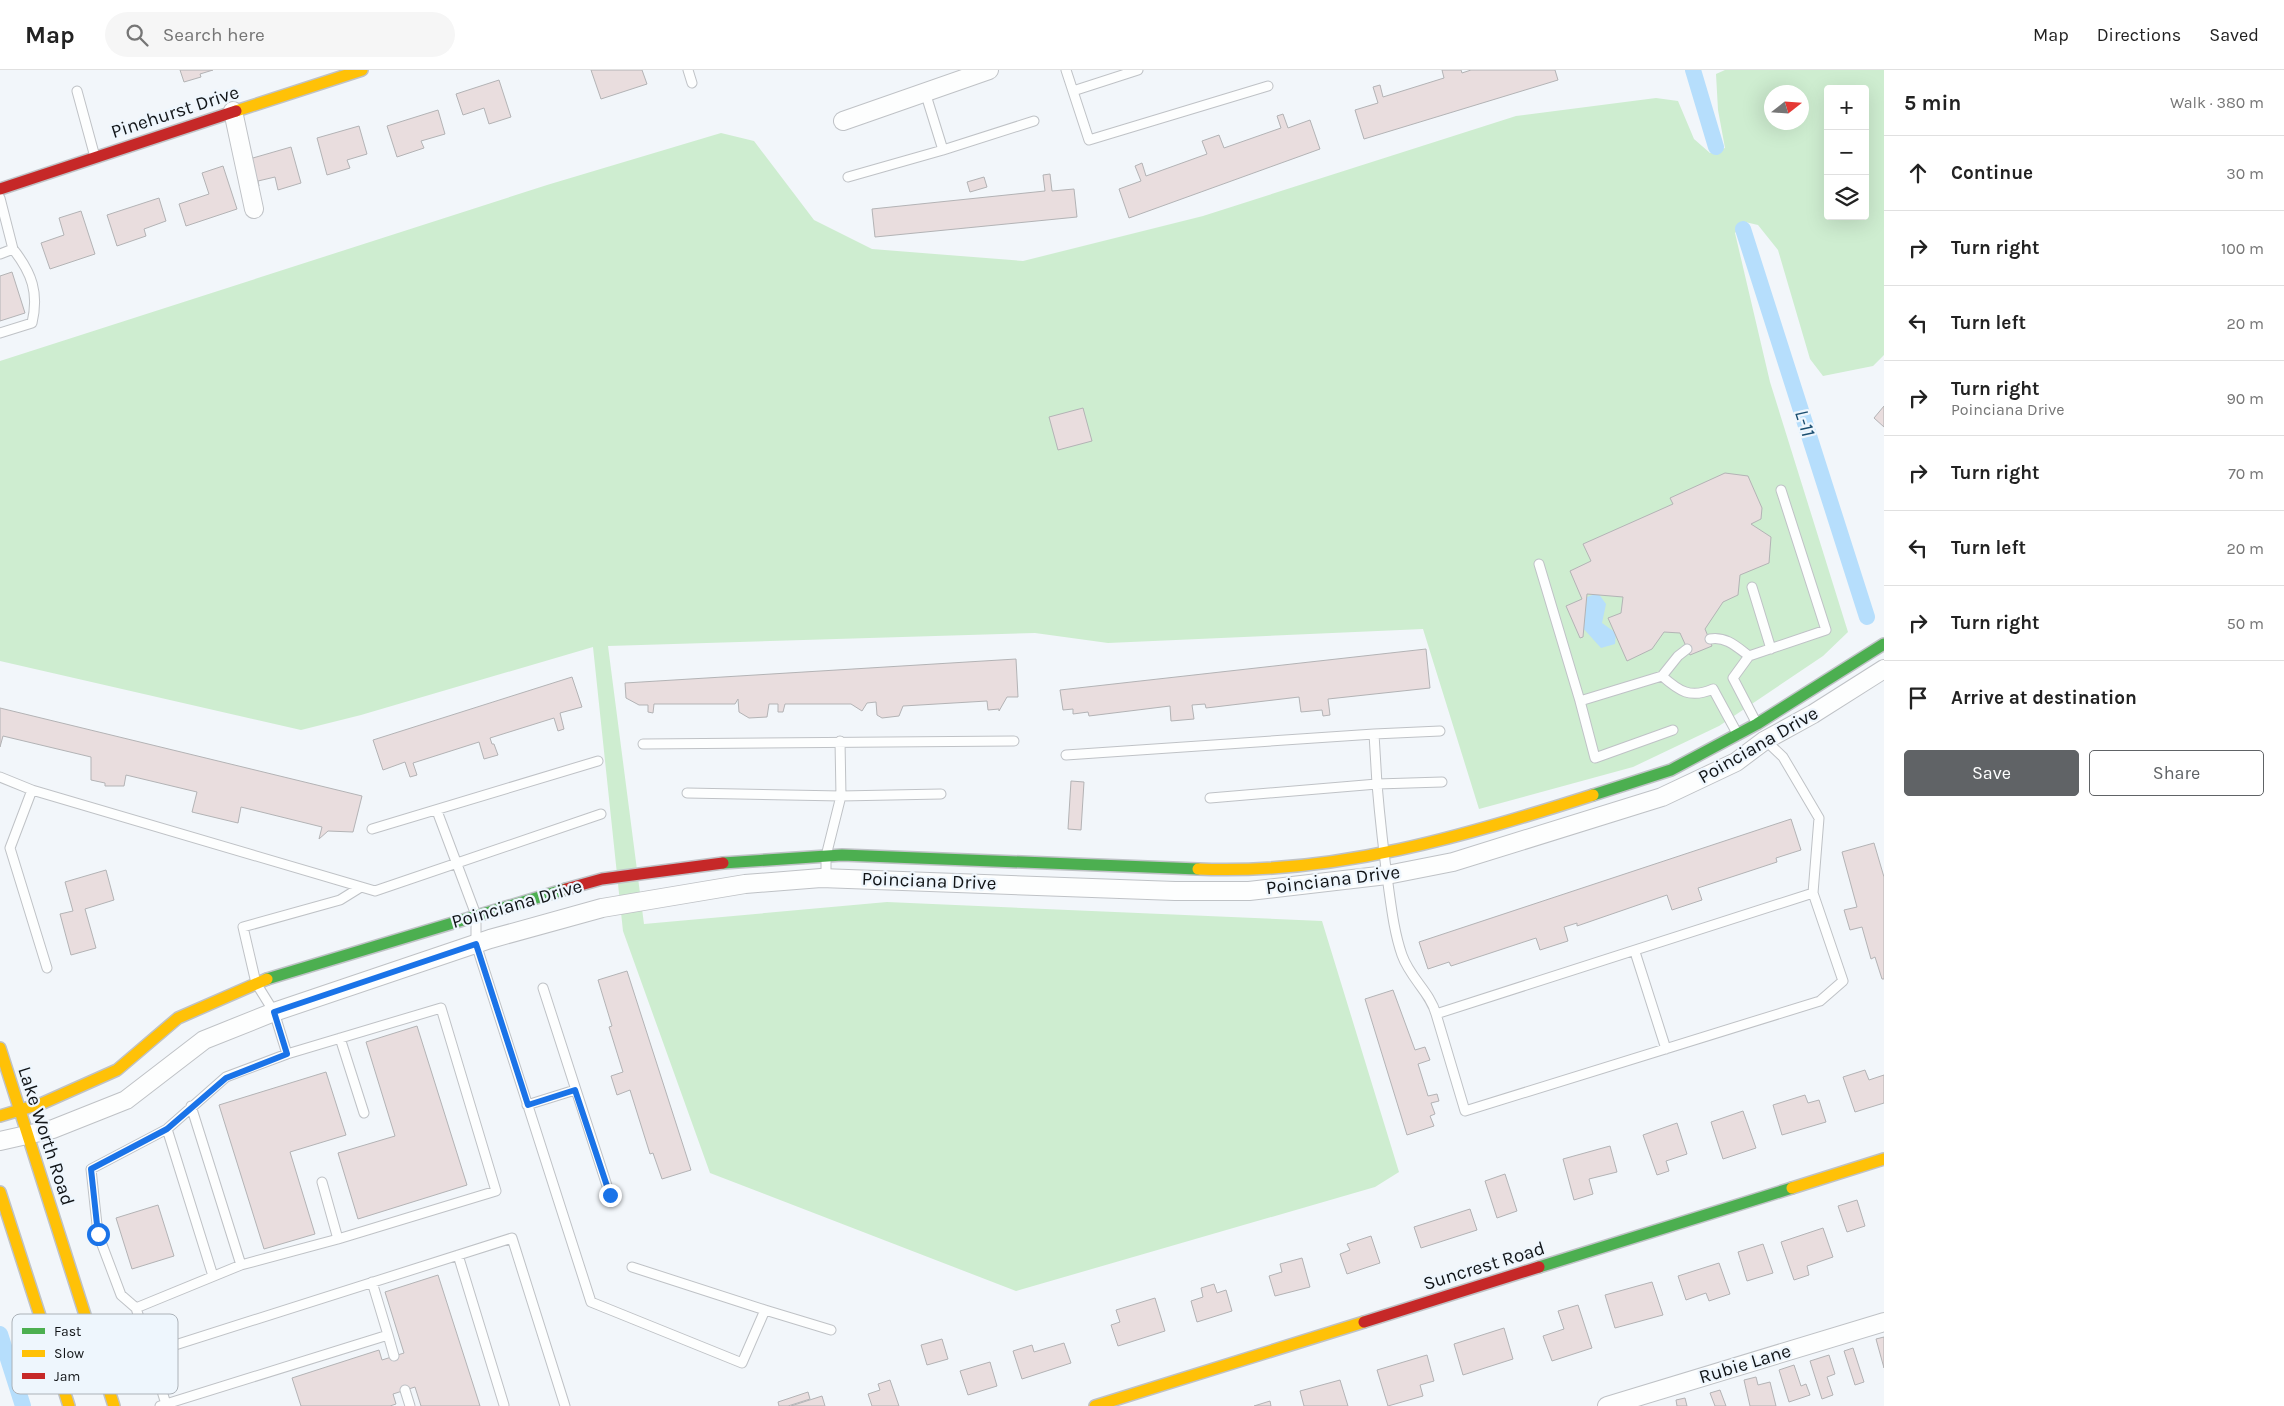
<!DOCTYPE html>
<html lang="en">
<head>
<meta charset="utf-8">
<style>
	:root { --surface:#fff; --page:#f6f6f6; --text:#222; --muted:#767676; --line:#e0e0e0; --accent:#606366 }
	body { margin:0; font-family:Karla,sans-serif; background:var(--page); color:var(--text) }
	.controls { position:absolute; right:15px; top:15px; display:grid; overflow:hidden; border-radius:5px; box-shadow:0 5px 20px #0002 }
	.controls button { width:45px; height:45px; display:grid; place-items:center; padding:0; border:0; border-bottom:1px solid var(--line); background:var(--surface); color:var(--text); font:25px sans-serif }
	.compass { position:absolute; left:1764px; top:15px; width:45px; height:45px; border-radius:50%; background:var(--surface); box-shadow:0 5px 20px #0002; rotate:73deg }
	.stop { position:absolute; width:15px; height:15px; margin:-11px; border:4px solid #1a73e8; border-radius:50%; background:#fff }
	.stop.end { background:#1a73e8; border-color:#fff; box-shadow:0 1px 5px #0008 }
	.list { margin:0; padding:0; list-style:none }
	h2 { display:flex; justify-content:space-between; align-items:center; height:65px; margin:0; padding:0 20px; font-size:21px }
	h2 small { font-size:16px; font-weight:400; color:var(--muted) }
	.list li { display:grid; grid-template-columns:32px 1fr auto; gap:15px; align-items:center; box-sizing:border-box; height:75px; padding:0 20px; border-top:1px solid var(--line) }
	.list b { display:block; font-size:19px; white-space:nowrap }
	.list p { margin:0; font-size:16px; white-space:nowrap; color:var(--muted) }
	.list em { font-size:16px; font-style:normal; color:var(--muted) }
	.actions { display:flex; gap:10px; padding:15px 20px }
	.actions a { flex:1; padding:11px 0; border:1px solid var(--accent); border-radius:5px; text-align:center; font-size:18px; color:var(--accent) }
	.actions .main { background:var(--accent); color:#fff }
	.icon { flex:none; width:28px; height:28px; fill:none; stroke:currentColor; stroke-width:2; stroke-linecap:round; stroke-linejoin:round }
	.map { position:relative; flex:none; width:1884px; height:1336px; overflow:hidden }
	header { display:flex; align-items:center; gap:30px; box-sizing:border-box; height:70px; padding:0 25px; background:var(--surface); border-bottom:1px solid var(--line) }
	header strong { font-size:24px }
	nav { display:flex; gap:28px; margin-inline-start:auto; font-size:18px }
	.search { width:350px; height:45px; background:var(--page); display:flex; align-items:center; gap:12px; box-sizing:border-box; padding:0 18px; border-radius:28px; color:var(--muted); font-size:19px }
	main { display:flex }
	aside { flex:1; background:var(--surface) }
	.map>svg:first-child { display:block }
	.green { fill:#ceedd0; fill-rule:evenodd }
	.water { fill:#b6defc }
	.lines { fill:none; stroke-linecap:round; stroke-linejoin:round }
	.canal { stroke:#b6defc; stroke-width:16 }
	.building { fill:#e9ddde; stroke:#b3b3b5 }
	.lane-casing { stroke:#bfc2c6; stroke-width:11 }
	.street-casing { stroke:#bfc2c6; stroke-width:20 }
	.fast-casing { stroke:#bfc2c6; stroke-width:14 }
	.slow-casing { stroke:#bfc2c6; stroke-width:14 }
	.jam-casing { stroke:#bfc2c6; stroke-width:14 }
	.lane { stroke:#fdfefe; stroke-width:9 }
	.street { stroke:#fdfefe; stroke-width:18 }
	.fast { stroke:#4caf50; stroke-width:11 }
	.slow { stroke:#ffc107; stroke-width:11 }
	.jam { stroke:#c62828; stroke-width:11 }
	.route { stroke:#1a73e8; stroke-width:6 }
	.labels { text-anchor:middle; dominant-baseline:central; stroke-width:4.5; stroke-linejoin:round; paint-order:stroke }
	.street-label { font-size:19px; fill:#111417; stroke:#eef6fd }
	.water-label { font-size:20px; font-style:italic; fill:#1a4e70; stroke:#eef6fd }
	.key { fill:#eef6fd; stroke:#acb2b8; stroke-width:1 }
	.key-label { font-size:14px; fill:#111417 }
</style>
</head>
<body>
<header>
<strong>Map</strong>
<div class="search"><svg class="icon" aria-label="search" viewBox="0 0 24 24"><circle cx="10" cy="10" r="6"/><path d="M15 15l6 6"/></svg>Search here</div>
<nav><a>Map</a><a>Directions</a><a>Saved</a></nav>
</header>
<main>
<div class="map">
<svg width="1884" height="1336" viewBox="0 0 1884 1336">
	<rect width="100%" height="100%" fill="#f2f6fa"/>
	<path class="green" d="M1725,0H1884V285L1873,296L1823,306L1810,289L1778,180L1758,155L1745,152L1735,163L1770,312L1848,562L1823,586L1719,656L1633,697L1479,739L1423,559L1108,573L1035,563L608,576L644,854L887,832L1322,851L1399,1102L1375,1117L1016,1221L710,1103L623,861L593,577L361,645L301,660L0,591V291L547,115L721,63L754,71L814,150L872,179L1023,191L1203,146L1516,46L1656,28L1678,31L1694,69L1710,83L1725,78L1718,40L1716,4ZM1828,19H1865V146H1828ZM1772,22H1802V52H1772Z"/>
	<path class="water" d="M1598,523L1606,534L1602,553L1616,563L1615,574L1601,578L1583,558L1587,527Z"/>
	<g class="lines">
		<path class="canal" d="M1693,0L1716,77
			M1743,159L1867,547
			M0,1264L23,1336"/>
	</g>
	<path class="building" d="M180,0H213L200,4L201,7L184,12Z
		M591,0H642L647,14L601,29Z
		M1442,0H1461L1462,3L1471,0H1555L1558,10L1364,69L1355,40L1378,33L1373,17L1380,15L1383,27L1444,8Z
		M499,10L511,47L489,54L484,38L463,45L456,24Z
		M438,40L445,64L421,71L424,78L397,87L387,56Z
		M1283,44L1288,58L1310,50L1320,79L1129,148L1119,119L1141,111L1135,96L1142,93L1146,106L1207,84L1202,71L1219,65L1224,78L1281,58L1277,46Z
		M359,56L367,84L347,90L350,98L327,105L317,68Z
		M291,77L301,113L278,120L275,107L258,111L259,116L254,117L246,90Z
		M223,96L237,139L186,156L179,134L209,124L202,103Z
		M1050,104L1052,121L1074,119L1077,147L875,167L872,139L1045,121L1043,105Z
		M984,107L987,117L970,122L967,112Z
		M159,128L166,151L144,159L146,166L117,176L107,145Z
		M81,141L95,184L50,199L41,173L64,165L59,148Z
		M12,202L25,243L0,251V206Z
		M1884,336V357L1874,348Z
		M1083,338L1092,371L1058,380L1049,347Z
		M1725,403L1748,406L1762,438L1761,449L1751,454L1771,467L1769,493L1740,505L1738,525L1723,532L1705,559L1712,576L1690,585L1680,563L1664,562L1652,579L1627,591L1608,548L1621,543L1623,527L1587,524L1583,567L1580,568L1566,536L1582,529L1570,501L1591,491L1583,474L1673,434L1670,428Z
		M1426,579L1430,618L1328,629L1330,645L1323,646L1322,640L1301,642L1299,627L1206,638L1205,634L1192,635L1194,649L1171,651L1170,636L1089,646L1088,642L1073,644V639L1063,640L1060,620Z
		M1016,589L1018,627H1007L999,641V639L988,640L987,631L903,636L899,646L882,648L877,645L876,632L867,633L862,641L851,634H785L783,642H778V634H769L767,647L749,648L739,642L738,629L735,634H654L653,643L648,642V635H639L626,628L625,613Z
		M572,607L582,637L560,643L564,659L558,661L554,648L490,668L492,674H494L498,685L484,689L479,672L413,693L417,705L410,707L405,692L383,700L373,670Z
		M0,638L362,726L353,762L328,761L319,769L322,757L241,737L238,753L192,742L197,722L126,705L124,716H105V713L91,710V687L3,666L0,677Z
		M1071,711L1084,712L1081,760L1068,759Z
		M1791,749L1801,780L1776,788L1777,792L1698,818L1702,830L1672,840L1667,825L1577,856V853L1564,857L1568,871L1540,880L1536,868L1451,896L1449,892L1428,899L1419,872Z
		M1874,773L1884,807V909H1882L1875,887L1871,889L1862,857L1850,860L1844,840L1857,837L1842,782Z
		M106,800L114,830L85,839L96,878L71,885L60,844L73,841L65,812Z
		M627,901L691,1100L662,1109L653,1083L650,1084L630,1020L617,1025L611,1006L623,1002L609,957L612,956L598,910Z
		M1393,920L1415,980L1425,977L1430,990L1418,994L1428,1026L1437,1024L1439,1031L1431,1033L1435,1044L1430,1046L1434,1056L1407,1065L1365,929Z
		M417,956L467,1115L358,1149L338,1083L395,1066L366,972Z
		M1865,1000L1869,1010L1884,1005V1033L1855,1042L1843,1007Z
		M326,1002L346,1065L290,1082L315,1164L264,1179L219,1035Z
		M1805,1025L1808,1033L1819,1030L1826,1052L1782,1065L1773,1035Z
		M1743,1041L1756,1078L1723,1089L1711,1052Z
		M1677,1053L1687,1084L1666,1091L1669,1101L1657,1105L1643,1065Z
		M1610,1076L1617,1102L1589,1109L1593,1124L1574,1130L1563,1089Z
		M1505,1104L1517,1141L1497,1148L1485,1111Z
		M1857,1130L1865,1156L1847,1162L1838,1136Z
		M158,1135L174,1186L132,1199L116,1148Z
		M1470,1139L1477,1160L1421,1178L1414,1157Z
		M1823,1158L1833,1187L1807,1196L1809,1205L1794,1210L1781,1172Z
		M1371,1166L1380,1193L1347,1204L1340,1184L1350,1180L1347,1174Z
		M1763,1174L1773,1203L1747,1211L1738,1182Z
		M1302,1188L1310,1217L1275,1226L1269,1206L1282,1202L1280,1194Z
		M1719,1193L1730,1224L1709,1231L1706,1223L1686,1230L1678,1206Z
		M438,1205L480,1336H421L415,1317L393,1324L396,1334L390,1336H301L292,1308L379,1280L382,1290L404,1283L385,1222Z
		M1652,1212L1663,1245L1615,1258L1605,1225Z
		M1214,1214L1217,1223L1226,1220L1232,1241L1197,1252L1191,1231L1203,1227L1201,1218Z
		M1155,1228L1165,1261L1118,1276L1111,1255L1120,1252L1116,1240Z
		M1578,1235L1592,1278L1552,1291L1543,1266L1564,1259L1558,1241Z
		M1504,1258L1513,1289L1463,1305L1454,1274Z
		M1884,1267V1298L1876,1269Z
		M942,1269L948,1289L927,1295L921,1275Z
		M1064,1273L1071,1293L1022,1309L1013,1281L1032,1275L1034,1282Z
		M1853,1278L1864,1312L1855,1315L1844,1281Z
		M1427,1285L1434,1311L1420,1315L1423,1326L1388,1336L1377,1300Z
		M1829,1285L1835,1304L1827,1307L1833,1325L1822,1329L1810,1291Z
		M990,1292L997,1316L968,1325L960,1301Z
		M1794,1295L1801,1316L1806,1314L1810,1325L1789,1332L1779,1300Z
		M1756,1307L1758,1315L1770,1312L1776,1336H1750L1744,1310Z
		M890,1310L899,1336H872L868,1324L880,1320L878,1314Z
		M1340,1310L1348,1336H1304L1300,1321Z
		M1720,1320L1726,1336H1715L1710,1323Z
		M808,1322L810,1329L788,1336H779L778,1332Z
		M822,1326L825,1336H791Z
		M1685,1328L1687,1336H1677L1676,1330Z
		M1270,1331L1271,1336H1254Z"/>
	<g class="lines">
		<defs>
			<path id="lane" d="M688,0L692,13
				M1066,0L1089,70L1268,16
				M77,21L95,87
				M1073,21L1138,0
				M925,22L943,80L1034,51
				M848,107L943,80
				M0,128L13,179L0,184
				M0,263L32,253C39,223 32,203 13,179
				M1539,494L1580,631L1662,606L1678,586L1687,579
				M1752,517L1771,579
				M1710,569C1726,566 1737,577 1749,586
				M1662,606C1679,621 1690,629 1713,619L1738,665
				M1580,631L1595,688L1673,660
				M1757,654L1733,608L1749,586L1826,560L1781,420
				M1374,664L1440,661
				M643,674L1014,671
				M1066,685L1374,664L1377,714L1442,712
				M0,707L32,720
				M687,723L841,726L941,724
				M1210,728L1377,714C1380,750 1384,785 1389,821C1392,843 1395,865 1402,885C1410,908 1430,922 1436,944L1813,823L1819,748L1783,687L1763,668
				M437,741L476,845V874L591,1232L742,1293L765,1240L632,1197
				M372,759L598,691
				M826,808V786L841,726L840,671
				M1635,882L1666,979
				M47,898L10,778L32,720L375,821L601,744
				M543,918L610,1125
				M1436,944L1465,1041L1820,931L1843,911L1813,823
				M340,968L364,1043
				M527,1035L575,1020
				M191,1036L241,1195
				M167,1059L213,1206
				M322,1112L338,1169L496,1121L441,938L287,984L274,942L256,913L243,857L340,830L361,817
				M458,1185L504,1335
				M136,1238L241,1195L338,1169
				M765,1240L831,1260
				M388,1265L394,1286
				M150,1283L512,1168L565,1336
				M405,1320L410,1336
				M160,1336L166,1334L136,1238L121,1225L98,1164L91,1099L167,1059L226,1007L287,984
				M166,1336V1334L388,1265L372,1212"/>
			<path id="street" d="M233,41L254,139
				M843,51L989,0
				M0,1071L53,1059L126,1030L204,970L274,942L490,869L602,838L745,814L821,808L1175,821H1249L1387,805L1453,792L1662,727L1736,692L1764,671L1813,644L1884,599
				M1607,1336L1884,1252"/>
			<path id="fast" d="M1593,725L1671,700L1757,654L1884,574
				M723,793L842,785L1198,799
				M267,909L566,819
				M1539,1197L1792,1118"/>
			<path id="slow" d="M236,41L362,0
				M1198,799C1335,805 1465,766 1593,725
				M0,978L114,1336
				M0,1046L43,1033L117,1000L178,948L267,909
				M1792,1118L1884,1089
				M0,1122L69,1336
				M1095,1336L1364,1252"/>
			<path id="jam" d="M0,119L236,41
				M566,819L602,809L723,793
				M1364,1252L1539,1197"/>
		</defs>
		<use href="#lane" class="lane-casing"/>
		<use href="#street" class="street-casing"/>
		<use href="#fast" class="fast-casing"/>
		<use href="#slow" class="slow-casing"/>
		<use href="#jam" class="jam-casing"/>
		<use href="#lane" class="lane"/>
		<use href="#street" class="street"/>
		<use href="#fast" class="fast"/>
		<use href="#slow" class="slow"/>
		<use href="#jam" class="jam"/>
	</g>
	<g class="lines">
		<path class="route" d="M98,1164L91,1099L167,1059L226,1008L287,984L274,942L476,874L528,1035L575,1020L610,1125"/>
	</g>
	<g class="labels">
		<g class="street-label">
			<text transform="translate(175 42) rotate(-18)">Pinehurst Drive</text>
			<text transform="translate(1758 675) rotate(-30)">Poinciana Drive</text>
			<text transform="translate(1333 810) rotate(-7)">Poinciana Drive</text>
			<text transform="translate(929 811) rotate(2)">Poinciana Drive</text>
			<text transform="translate(517 834) rotate(-16)">Poinciana Drive</text>
			<text transform="translate(46 1066) rotate(72)">Lake Worth Road</text>
			<text transform="translate(1484 1196) rotate(-17)">Suncrest Road</text>
			<text transform="translate(1745 1294) rotate(-17)">Rubie Lane</text>
		</g>
		<g class="water-label">
			<text transform="translate(1805 353) rotate(72)">L-11</text>
		</g>
	</g>
	<rect x="12" y="1244" width="166" height="80" rx="8" class="key"/>
	<rect x="22" y="1258" width="23" height="6" fill="#4caf50"/>
	<rect x="22" y="1280" width="23" height="7" fill="#ffc107"/>
	<rect x="22" y="1303" width="23" height="6" fill="#c62828"/>
	<g class="key-label">
		<text x="54" y="1266">Fast</text>
		<text x="54" y="1288">Slow</text>
		<text x="54" y="1311">Jam</text>
	</g>
</svg>
<div class="controls">
<button>+</button>
<button>−</button>
<button><svg class="icon" aria-label="layers" viewBox="0 0 24 24"><path d="M12 4l9 5-9 5-9-5zM3 14l9 5 9-5"/></svg></button>
</div>
<svg class="compass" viewBox="-18 -18 36 36"><path d="M0-13l5 13h-10z" fill="#e53935"/><path d="M0 13l5-13h-10z" fill="#767676"/></svg>
<div class="stop" style="left:98px;top:1164px"></div>
<div class="stop end" style="left:610px;top:1125px"></div>
</div>
<aside>
<h2>5 min<small>Walk · 380 m</small></h2>
<ul class="list">
<li><svg class="icon" aria-label="ahead" viewBox="0 0 24 24"><path d="M12 20V5M6 11l6-6 6 6"/></svg><div><b>Continue</b></div><em>30 m</em></li>
<li><svg class="icon" aria-label="right" viewBox="0 0 24 24"><path d="M7 20v-9h11M14 6l5 5-5 5"/></svg><div><b>Turn right</b></div><em>100 m</em></li>
<li><svg class="icon" aria-label="left" viewBox="0 0 24 24"><path d="M17 20v-9H6M10 6l-5 5 5 5"/></svg><div><b>Turn left</b></div><em>20 m</em></li>
<li><svg class="icon" aria-label="right" viewBox="0 0 24 24"><path d="M7 20v-9h11M14 6l5 5-5 5"/></svg><div><b>Turn right</b><p>Poinciana Drive</p></div><em>90 m</em></li>
<li><svg class="icon" aria-label="right" viewBox="0 0 24 24"><path d="M7 20v-9h11M14 6l5 5-5 5"/></svg><div><b>Turn right</b></div><em>70 m</em></li>
<li><svg class="icon" aria-label="left" viewBox="0 0 24 24"><path d="M17 20v-9H6M10 6l-5 5 5 5"/></svg><div><b>Turn left</b></div><em>20 m</em></li>
<li><svg class="icon" aria-label="right" viewBox="0 0 24 24"><path d="M7 20v-9h11M14 6l5 5-5 5"/></svg><div><b>Turn right</b></div><em>50 m</em></li>
<li><svg class="icon" aria-label="arrive" viewBox="0 0 24 24"><path d="M6 21V4h12l-3 4 3 4H6"/></svg><div><b>Arrive at destination</b></div></li>
</ul>
<div class="actions"><a class="main">Save</a><a>Share</a></div>
</aside>
</main>
</body>
</html>
